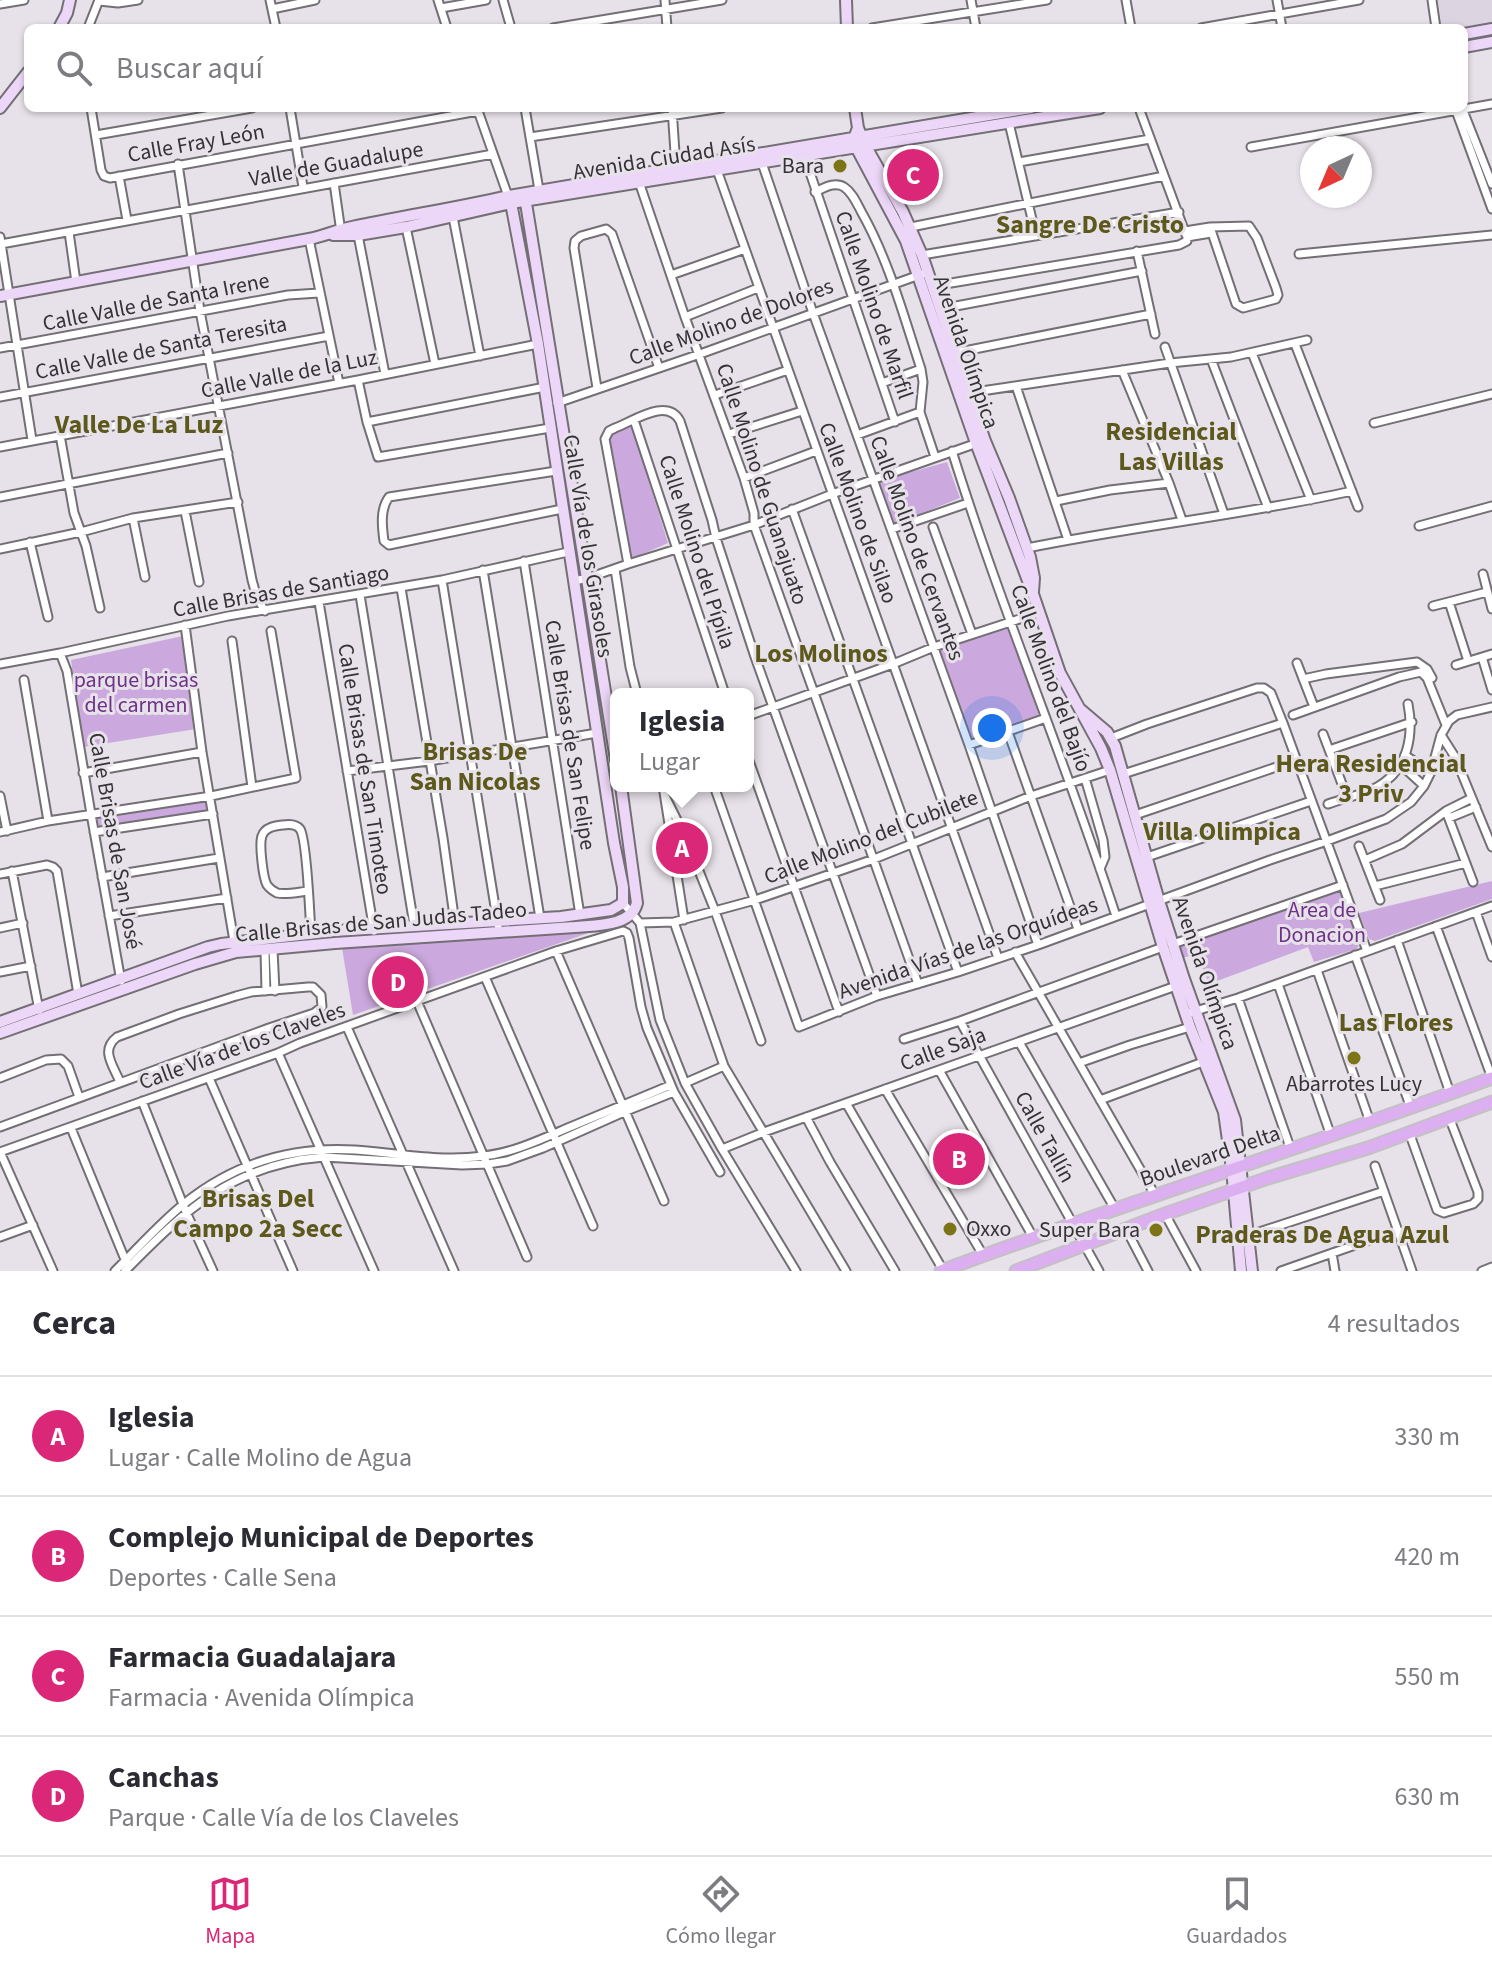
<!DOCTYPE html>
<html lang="es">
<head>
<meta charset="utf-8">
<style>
	:root { --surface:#fff; --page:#f2f2f3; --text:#2b2b33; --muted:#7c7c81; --line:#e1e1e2; --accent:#db2777 }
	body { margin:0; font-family:"Source Sans 3",sans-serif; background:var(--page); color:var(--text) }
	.compass { position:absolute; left:1300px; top:136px; width:72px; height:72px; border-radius:50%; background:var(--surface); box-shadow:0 2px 6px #0004; rotate:224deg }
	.you { position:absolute; left:992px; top:728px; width:28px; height:28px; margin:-20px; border:6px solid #fff; border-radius:50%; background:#1a73e8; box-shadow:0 0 0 12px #1a73e833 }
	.badge { display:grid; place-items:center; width:52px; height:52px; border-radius:50%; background:var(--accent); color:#fff; font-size:26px; font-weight:700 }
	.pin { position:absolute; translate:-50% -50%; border:4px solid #fff; box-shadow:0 2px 8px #0006 }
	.popup { position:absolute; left:610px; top:688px; width:144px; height:104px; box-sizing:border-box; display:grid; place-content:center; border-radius:12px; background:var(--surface); filter:drop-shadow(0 2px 6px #0005); font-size:26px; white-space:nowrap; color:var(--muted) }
	.popup b { font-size:30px; color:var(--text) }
	.popup::after { content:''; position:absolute; left:50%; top:100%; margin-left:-16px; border:16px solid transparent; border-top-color:var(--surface) }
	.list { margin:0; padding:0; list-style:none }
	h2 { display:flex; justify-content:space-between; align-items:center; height:104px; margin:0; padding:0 32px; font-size:34px }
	h2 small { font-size:26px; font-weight:400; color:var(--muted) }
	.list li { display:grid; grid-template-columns:52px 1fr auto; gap:24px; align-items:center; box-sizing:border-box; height:120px; padding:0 32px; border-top:2px solid var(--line) }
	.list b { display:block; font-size:30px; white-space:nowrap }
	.list p { margin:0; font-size:26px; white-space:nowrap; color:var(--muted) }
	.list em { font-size:26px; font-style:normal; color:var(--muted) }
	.icon { flex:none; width:44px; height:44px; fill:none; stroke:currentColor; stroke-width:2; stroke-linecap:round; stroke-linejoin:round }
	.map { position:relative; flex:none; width:1492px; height:1271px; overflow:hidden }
	.search { position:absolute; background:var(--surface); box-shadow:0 2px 6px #0004; left:24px; right:24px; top:24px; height:88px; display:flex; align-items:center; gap:20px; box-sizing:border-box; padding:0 28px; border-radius:12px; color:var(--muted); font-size:30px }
	.sheet { height:584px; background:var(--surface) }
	nav { display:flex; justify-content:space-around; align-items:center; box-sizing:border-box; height:112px; border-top:2px solid var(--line); background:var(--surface); font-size:22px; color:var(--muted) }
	nav a { display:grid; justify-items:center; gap:4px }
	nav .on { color:var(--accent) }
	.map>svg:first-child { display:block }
	.built { fill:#ddd4e2 }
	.green { fill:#cba8dd }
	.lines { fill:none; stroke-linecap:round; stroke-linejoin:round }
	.street-casing { stroke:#736f75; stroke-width:11 }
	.secondary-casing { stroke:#736f75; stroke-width:14 }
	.primary-casing { stroke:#c2c2c2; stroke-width:15 }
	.street { stroke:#fff; stroke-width:7 }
	.secondary { stroke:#edd7f8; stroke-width:10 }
	.primary { stroke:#dbaff0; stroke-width:11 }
	.poi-dot { fill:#7c7416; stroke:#e7e2e9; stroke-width:3 }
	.labels { text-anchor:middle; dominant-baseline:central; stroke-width:6; stroke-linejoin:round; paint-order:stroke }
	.street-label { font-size:22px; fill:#343235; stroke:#e7e2e9 }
	.poi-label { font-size:22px; fill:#343235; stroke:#e7e2e9; text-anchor:end }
	.park-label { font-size:22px; fill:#6d3287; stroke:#e7e2e9 }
	.quarter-label { font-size:26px; font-weight:bold; fill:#5d581c; stroke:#e7e2e9 }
</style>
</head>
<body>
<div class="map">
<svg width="1492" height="1271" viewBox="0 0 1492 1271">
	<rect width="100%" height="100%" fill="#e7e2e9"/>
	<path class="built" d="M1438,0H1492V27L1442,28Z"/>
	<path class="green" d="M632,426L668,543L629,560L609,433L613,430Z
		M947,462L960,498L895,524L879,481Z
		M1008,624L1039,716L970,739L939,648Z
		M183,636L196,729L83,747L71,660Z
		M206,799L208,812L98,830L96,817Z
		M1492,881V899L1375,941L1369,939L1359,913Z
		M1337,890L1340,892L1359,944L1357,949L1314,962L1308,947L1209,984L1197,954L1182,958L1179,947L1182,944Z
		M594,931L353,1015L342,948Z"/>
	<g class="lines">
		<defs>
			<path id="street" d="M270,0L276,28
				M438,0L447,28
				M503,0L511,28
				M665,0L667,28
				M971,0L976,28
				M1126,0L1131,28
				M1277,0L1282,28
				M1432,0L1436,28
				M99,1L118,3L138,0
				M0,4L24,0
				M441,8L486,0
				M272,9L315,0
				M88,28L99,0
				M553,28L722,0
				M872,28L1047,0
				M1201,28L1359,0
				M91,108L101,170L104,176L110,178L478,111
				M290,108L303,187
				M477,108L508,196
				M525,108L539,190
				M672,108L676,168
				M1139,108L1186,235
				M1455,108L1492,209
				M1462,108L1492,184
				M1009,123L1036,236
				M96,135L252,108
				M530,137L722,108
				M1251,147L1492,104
				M804,155L895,422
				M1019,162L1150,139
				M762,163L813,313L969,745L1038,945
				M178,164L200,311L252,580L257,598L265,611
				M717,170L998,958
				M119,176L127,220
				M638,179L685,317L744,478L754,513V525L918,984
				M334,183L341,232
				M815,192C824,188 835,181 844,187C853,193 857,204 862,213C889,261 904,317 921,369L923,382L920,412L935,457
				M453,217L480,356
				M406,227L435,364
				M911,227L1164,176
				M1185,231L1210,227L1249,226L1257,238L1276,288L1278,295L1276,299L1243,308L1236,304L1210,227
				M69,232L76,282
				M358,235L385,374
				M0,237L32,440
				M1187,237L1211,233
				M309,239L339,383
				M1,244L493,154
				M1137,251L1155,334
				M1299,254L1492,235
				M922,255L1179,212
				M671,275L745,249
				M933,286L1179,245L1187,241V237
				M940,309L1142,271
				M685,317L758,288
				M1295,344L1358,507
				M1165,347L1224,514
				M0,348L288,295L319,293
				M954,353L1151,314
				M1252,353L1311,500
				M1211,359L1268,508
				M1122,370L1169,483L1182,520
				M358,380L367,422L378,457L550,428
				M882,383L921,369
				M1016,386L1068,540
				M597,388L574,248L575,241L581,236L606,229L612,234L659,368
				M968,393L1170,363L1231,357L1307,340
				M715,395L788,370
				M0,397L329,336
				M557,403L700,354L922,274
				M634,420L725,694
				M367,422L545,387
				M1374,423L1492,394
				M729,434L802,411
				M60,435L74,513L86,546L100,608
				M857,435L920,412
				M0,447L358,380L538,344
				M952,451C1001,608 1065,760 1116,916
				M556,471L389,497C380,509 382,526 384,541L389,545L562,509
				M744,478L816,451
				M0,497L228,453
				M1056,501L1110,490L1169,483
				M792,509L958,972
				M185,511L199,582
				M133,518L145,577
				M1419,526L1492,506
				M933,527L972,634
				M892,529L968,503
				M30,542L48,617
				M1027,548C1135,526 1245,515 1352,491
				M0,549L81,532L133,518L238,502
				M524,561L580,915
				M628,564L605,439L609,431L615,428C634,421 667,397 680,421L712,520L716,538L755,657L877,996
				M615,569L630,667L637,694
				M483,570L540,918
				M1483,574L1492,609
				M442,580L498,925
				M574,581L588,578L628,564L754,525L832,494L980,442
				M401,588L443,838L455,923
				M360,595L414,925
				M319,602L374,931
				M1449,602L1468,661
				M1433,606L1487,592
				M185,625L202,752L235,947
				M232,641L252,787
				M60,653L67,671L91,814L121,981
				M1482,657L1492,690
				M1297,663L1314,707
				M0,664L60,653L228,616L442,580L568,552
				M1456,665L1492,654
				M1303,679L1326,674L1417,662L1427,669L1432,678
				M24,680L48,821
				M1293,715L1399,677L1421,672L1427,678L1446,725
				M748,716L893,664L934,647L1038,613
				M1008,732L1078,929
				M1323,734L1347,797
				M1441,735L1455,757L1492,847
				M1111,738L1147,724L1257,688H1264L1271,693L1283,723L1367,951
				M969,745L1046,718
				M1329,750L1412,722
				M1406,756L1431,772
				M748,758L839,1012
				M1401,765L1424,786
				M347,771L429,761L597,733
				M83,773L202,752
				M1123,774L1283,723
				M1085,778L1103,840L1105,857L1100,869
				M663,786L684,920
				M714,786L799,1027L877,996L958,972L1038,945L1270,860L1327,841L1386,819L1411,802L1424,786L1431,772L1441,735L1449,721L1457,715L1492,707
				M0,796L7,831
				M665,796L685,836L715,911L761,1041
				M1328,804C1344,798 1362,795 1377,787C1408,770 1414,736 1408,704
				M1446,811L1473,882
				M1135,815L1297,760
				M1449,818L1476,807
				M0,832L48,821L211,796L296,778L271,631
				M94,832L213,814
				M1359,846L1380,900
				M1147,857L1311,801
				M1365,860L1402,844L1446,811L1472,798
				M12,871L39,1010
				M0,874L47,865L53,867L57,871L78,994
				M102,877L219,858
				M1375,886L1466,863
				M308,891C299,892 286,895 277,893C273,891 270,889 267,885C263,878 259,844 262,836C265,827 275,826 283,825C289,824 296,824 300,829C307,839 310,918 311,935
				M623,903L640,923L660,1020L685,1083L722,1149L796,1271
				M1476,912L1492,957
				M109,916L227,898
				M674,922L724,1066L846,1271
				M640,923L674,922L755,900L874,859L1031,796L1110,770
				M1436,926L1492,1078
				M0,928L23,923
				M1397,940L1450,1093
				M1173,944L1343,885
				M273,950L275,991
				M265,951L266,991
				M556,951L664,1201
				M1015,952L1155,1195
				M1355,955L1411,1108
				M1317,970L1370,1122
				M0,972L31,966
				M485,977L593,1226
				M1278,984L1331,1136
				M1238,998L1291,1150
				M417,1001L527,1257
				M1186,1014L1238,998L1492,906
				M960,1021L1099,1271
				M347,1027L454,1271
				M904,1039L960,1021L1163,947
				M1019,1042L1115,1209
				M278,1053L374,1271
				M1079,1063L1130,1045L1190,1027
				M939,1070L1033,1237
				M0,1078L46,1060L61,1059L68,1066L79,1097
				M209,1078L293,1271
				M685,1083L724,1066
				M885,1089L983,1255
				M1100,1100L1203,1062
				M142,1101L186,1212L213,1271
				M846,1103L943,1270
				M806,1117L830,1162L895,1271
				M0,1127L269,1028L314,1013L322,1007L321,995L313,987H308L251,992L236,996L179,1014L117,1037C100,1050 113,1065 120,1082
				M71,1128L126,1262
				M1409,1132L1437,1210L1444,1213L1473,1204L1478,1199V1192L1449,1117
				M722,1149L764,1132L1176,986
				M0,1152L278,1053L300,1043L556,951L623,931L627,933L629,938L641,1007L647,1028L674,1092L720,1172
				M0,1152L53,1271
				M1375,1166L1412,1271
				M1165,1214L1196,1271
				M1126,1229L1148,1271
				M1247,1236L1384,1191
				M0,1237L33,1225
				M1332,1253L1335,1271
				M115,1271C138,1248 160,1223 185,1203C235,1163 292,1146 355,1150C397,1153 441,1162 483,1156C513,1153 542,1139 570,1127C603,1113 637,1099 671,1085
				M125,1271C185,1210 233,1164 324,1157L462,1165L488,1164L507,1161L543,1148L624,1112L674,1092
				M1281,1271L1398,1230
				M1482,1271L1492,1267"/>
			<path id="secondary" d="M846,0L847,28
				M59,28L67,13L70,0
				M1464,34L1492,29
				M1464,47L1492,42
				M0,108L28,72
				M855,108L858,128L865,145L903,212L922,255L985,441L1009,498L1030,557L1034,578L1033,592
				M858,128L854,138L856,147L906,241L976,443L1033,594L1060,673L1101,748L1110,770L1163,947L1190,1027L1224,1112L1232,1169L1241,1271
				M525,197C556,385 586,572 616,760
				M333,235H358L406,227L511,203L1100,108
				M0,296L309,239C324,236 337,230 352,227C404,216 456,208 508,196L1031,108
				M1080,709L1107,732L1115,746L1159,901L1184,979L1235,1120L1252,1271
				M0,1022L208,947L221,944L334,931L561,917L611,910L623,903V887L614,843L538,344L511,203L508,196
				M0,1033L195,964L236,952L335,943L575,927C595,925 631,927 637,903L621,786"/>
			<path id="primary" d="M941,1271C1124,1203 1310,1146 1492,1078
				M1016,1271L1165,1214L1268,1178L1368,1148L1492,1102"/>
		</defs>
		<use href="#street" class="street-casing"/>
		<use href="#secondary" class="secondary-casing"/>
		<use href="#primary" class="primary-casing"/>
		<use href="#street" class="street"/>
		<use href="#secondary" class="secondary"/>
		<use href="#primary" class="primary"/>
	</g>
	<g class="poi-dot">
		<circle cx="840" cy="166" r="8"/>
		<circle cx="1354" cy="1058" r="8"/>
		<circle cx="950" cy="1229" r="8"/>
		<circle cx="1156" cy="1230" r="8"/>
	</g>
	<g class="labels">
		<g class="street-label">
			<text transform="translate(196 143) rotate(-10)">Calle Fray León</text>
			<text transform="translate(664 158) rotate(-9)">Avenida Ciudad Asís</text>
			<text transform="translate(336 164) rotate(-10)">Valle de Guadalupe</text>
			<text transform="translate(156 302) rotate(-11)">Calle Valle de Santa Irene</text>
			<text transform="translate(874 305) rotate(71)">Calle Molino de Marfil</text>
			<text transform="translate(731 322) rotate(-20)">Calle Molino de Dolores</text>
			<text transform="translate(161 348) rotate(-11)">Calle Valle de Santa Teresita</text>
			<text transform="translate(966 352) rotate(71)">Avenida Olímpica</text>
			<text transform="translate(289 374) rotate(-11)">Calle Valle de la Luz</text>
			<text transform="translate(762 484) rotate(72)">Calle Molino de Guanajuato</text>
			<text transform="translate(858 513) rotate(70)">Calle Molino de Silao</text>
			<text transform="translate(588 546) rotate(81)">Calle Vía de los Girasoles</text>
			<text transform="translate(917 548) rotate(70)">Calle Molino de Cervantes</text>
			<text transform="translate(697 552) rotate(72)">Calle Molino del Pípila</text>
			<text transform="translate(281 591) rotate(-10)">Calle Brisas de Santiago</text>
			<text transform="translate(1051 678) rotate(70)">Calle Molino del Bajío</text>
			<text transform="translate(570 735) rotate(81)">Calle Brisas de San Felipe</text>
			<text transform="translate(365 769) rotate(81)">Calle Brisas de San Timoteo</text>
			<text transform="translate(871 837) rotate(-21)">Calle Molino del Cubilete</text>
			<text transform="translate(115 841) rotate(80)">Calle Brisas de San José</text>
			<text transform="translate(381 922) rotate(-5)">Calle Brisas de San Judas Tadeo</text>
			<text transform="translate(968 948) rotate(-19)">Avenida Vías de las Orquídeas</text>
			<text transform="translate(1205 973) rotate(71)">Avenida Olímpica</text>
			<text transform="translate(242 1046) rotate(-20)">Calle Vía de los Claveles</text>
			<text transform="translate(943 1049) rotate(-20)">Calle Saja</text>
			<text transform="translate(1045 1137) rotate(61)">Calle Tallín</text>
			<text transform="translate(1210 1156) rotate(-19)">Boulevard Delta</text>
		</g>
		<g class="poi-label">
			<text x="824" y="166">Bara</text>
			<text x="1354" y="1084" text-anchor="middle">Abarrotes Lucy</text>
			<text x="966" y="1229" text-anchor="start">Oxxo</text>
			<text x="1140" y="1230">Super Bara</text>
		</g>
		<g class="park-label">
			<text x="136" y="680">parque brisas<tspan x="136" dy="25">del carmen</tspan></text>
			<text x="1322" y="910">Area de<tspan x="1322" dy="25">Donacion</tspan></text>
		</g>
		<g class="quarter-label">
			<text x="1090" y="224">Sangre De Cristo</text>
			<text x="139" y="424">Valle De La Luz</text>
			<text x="1171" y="431">Residencial<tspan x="1171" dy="30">Las Villas</tspan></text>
			<text x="821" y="653">Los Molinos</text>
			<text x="475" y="751">Brisas De<tspan x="475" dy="30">San Nicolas</tspan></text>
			<text x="1371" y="763">Hera Residencial<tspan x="1371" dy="30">3 Priv</tspan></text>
			<text x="1222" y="831">Villa Olimpica</text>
			<text x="1396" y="1022">Las Flores</text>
			<text x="258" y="1198">Brisas Del<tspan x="258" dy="30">Campo 2a Secc</tspan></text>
			<text x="1322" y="1234">Praderas De Agua Azul</text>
		</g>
	</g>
</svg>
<svg class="compass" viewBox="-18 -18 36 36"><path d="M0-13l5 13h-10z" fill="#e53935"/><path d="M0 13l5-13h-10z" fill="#7c7c81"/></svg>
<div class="you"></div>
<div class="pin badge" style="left:682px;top:848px">A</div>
<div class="popup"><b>Iglesia</b>Lugar</div>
<div class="pin badge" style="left:959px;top:1159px">B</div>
<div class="pin badge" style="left:913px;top:175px">C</div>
<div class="pin badge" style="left:398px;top:982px">D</div>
<div class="search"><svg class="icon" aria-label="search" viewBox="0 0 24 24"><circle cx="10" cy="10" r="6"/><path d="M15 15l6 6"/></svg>Buscar aquí</div>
</div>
<section class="sheet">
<h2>Cerca<small>4 resultados</small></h2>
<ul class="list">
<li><span class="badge">A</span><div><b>Iglesia</b><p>Lugar · Calle Molino de Agua</p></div><em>330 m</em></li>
<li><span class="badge">B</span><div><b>Complejo Municipal de Deportes</b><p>Deportes · Calle Sena</p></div><em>420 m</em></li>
<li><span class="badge">C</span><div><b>Farmacia Guadalajara</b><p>Farmacia · Avenida Olímpica</p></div><em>550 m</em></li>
<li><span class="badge">D</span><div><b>Canchas</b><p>Parque · Calle Vía de los Claveles</p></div><em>630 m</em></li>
</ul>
</section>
<nav>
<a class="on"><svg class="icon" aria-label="map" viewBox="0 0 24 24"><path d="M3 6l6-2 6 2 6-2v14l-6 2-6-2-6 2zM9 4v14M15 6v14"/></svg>Mapa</a>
<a><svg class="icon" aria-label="directions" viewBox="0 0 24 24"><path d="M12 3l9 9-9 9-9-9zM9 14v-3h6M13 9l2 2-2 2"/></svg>Cómo llegar</a>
<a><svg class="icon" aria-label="saved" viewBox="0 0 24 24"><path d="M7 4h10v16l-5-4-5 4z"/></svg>Guardados</a>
</nav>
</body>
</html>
